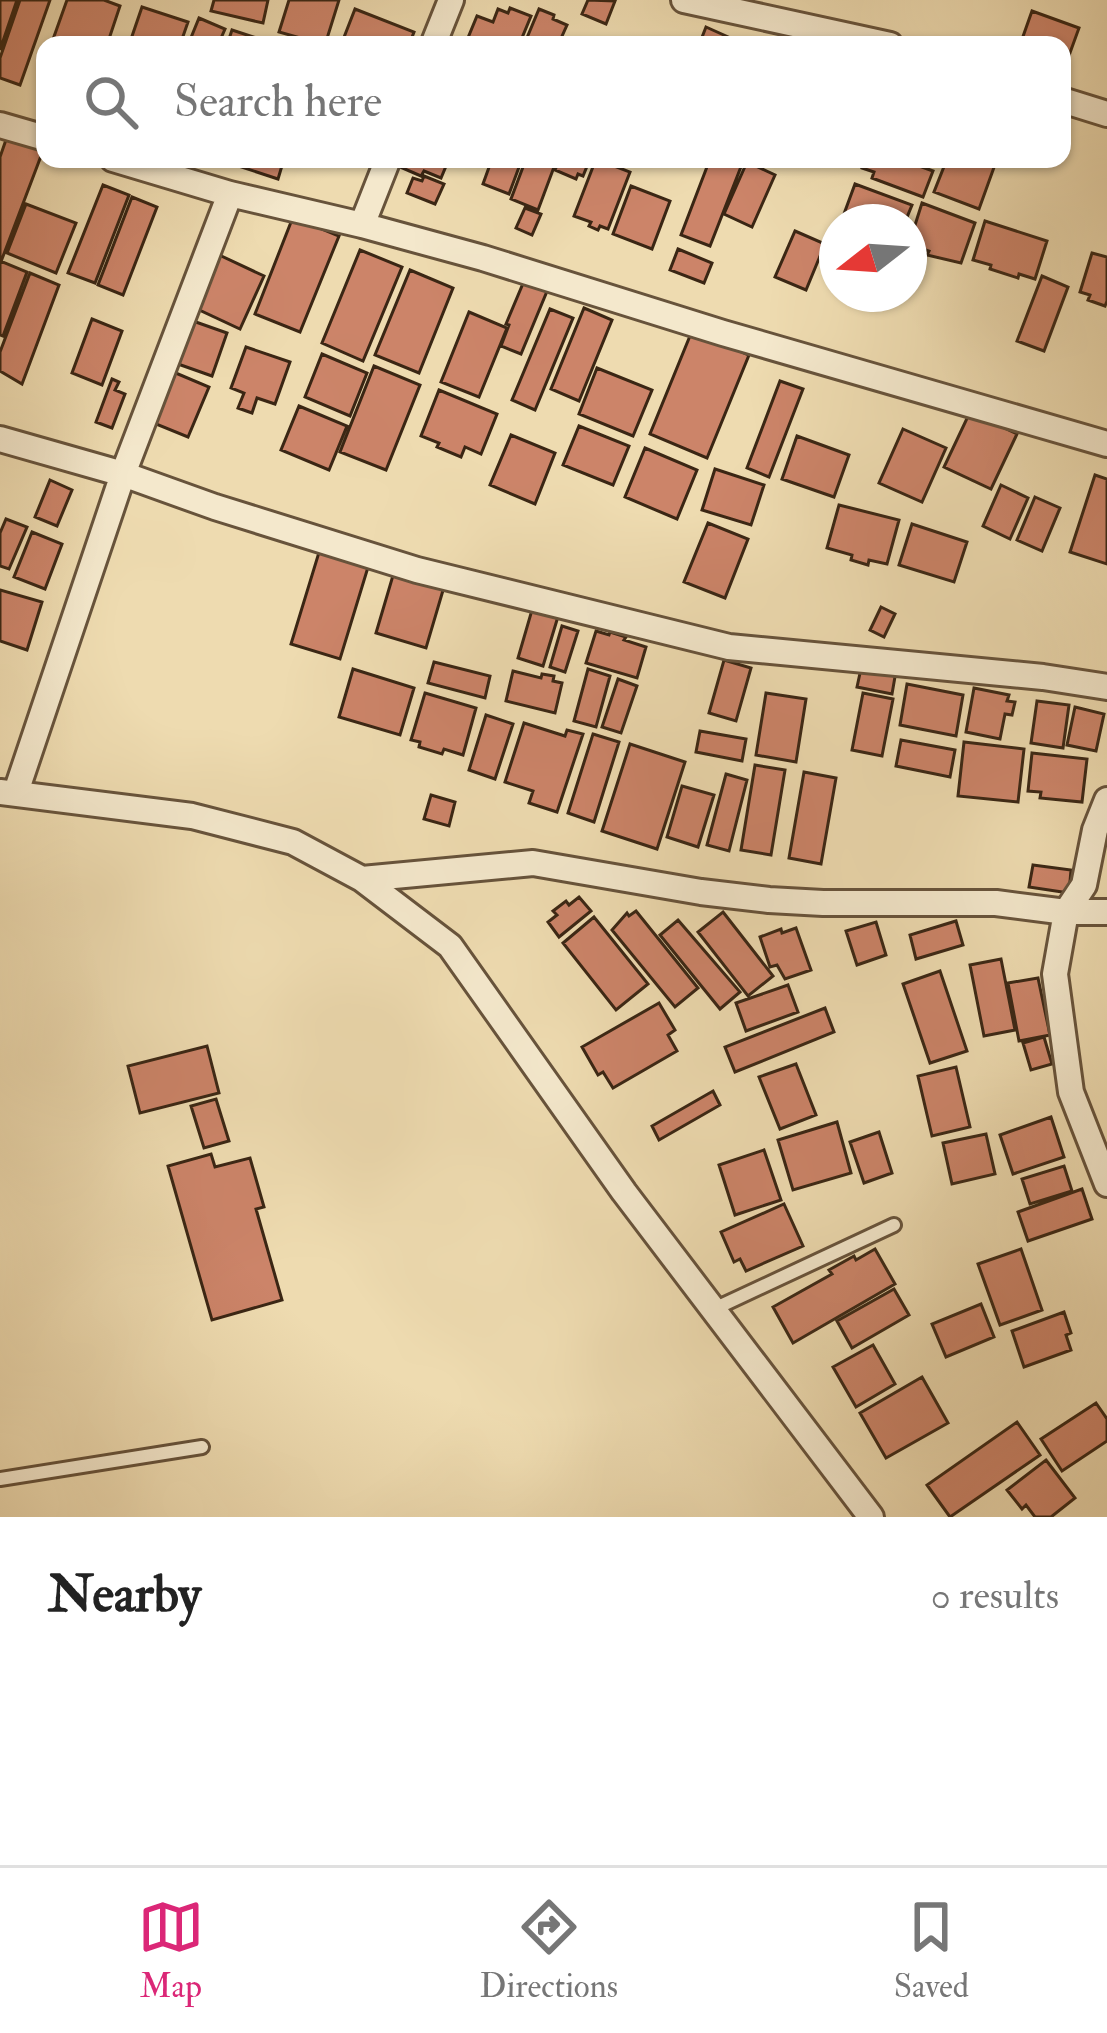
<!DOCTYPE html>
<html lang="en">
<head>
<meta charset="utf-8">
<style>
	:root { --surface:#fff; --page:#f6f6f6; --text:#222; --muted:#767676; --line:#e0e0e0; --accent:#db2777 }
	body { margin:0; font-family:"IM FELL Double Pica",serif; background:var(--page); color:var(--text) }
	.compass { position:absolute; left:819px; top:204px; width:108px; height:108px; border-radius:50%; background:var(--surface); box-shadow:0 3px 9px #0004; rotate:253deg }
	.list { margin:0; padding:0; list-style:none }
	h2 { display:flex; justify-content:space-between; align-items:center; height:156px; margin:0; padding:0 48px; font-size:51px }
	h2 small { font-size:39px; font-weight:400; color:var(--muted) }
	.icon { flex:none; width:66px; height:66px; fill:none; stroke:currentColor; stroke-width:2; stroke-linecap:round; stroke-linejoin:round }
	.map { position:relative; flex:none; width:1107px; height:1517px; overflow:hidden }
	.search { position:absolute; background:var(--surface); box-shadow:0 3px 9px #0004; left:36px; right:36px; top:36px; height:132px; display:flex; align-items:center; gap:30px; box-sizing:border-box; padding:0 42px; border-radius:24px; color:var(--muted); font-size:45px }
	.sheet { height:348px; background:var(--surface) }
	nav { display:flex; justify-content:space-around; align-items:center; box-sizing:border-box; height:168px; border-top:3px solid var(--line); background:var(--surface); font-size:33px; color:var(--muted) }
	nav a { display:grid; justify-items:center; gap:6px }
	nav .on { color:var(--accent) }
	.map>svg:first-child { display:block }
	.building { fill:#cc8469; stroke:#3a2614; stroke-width:3 }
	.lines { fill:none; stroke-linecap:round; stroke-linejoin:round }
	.service-casing { stroke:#67533b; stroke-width:18 }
	.minor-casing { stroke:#67533b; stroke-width:30 }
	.service { stroke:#f4e8cc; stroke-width:12 }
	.minor { stroke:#f4e8cc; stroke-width:24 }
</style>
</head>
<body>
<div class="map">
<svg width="1107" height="1517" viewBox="0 0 1107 1517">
	<rect width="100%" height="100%" fill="#eedbb0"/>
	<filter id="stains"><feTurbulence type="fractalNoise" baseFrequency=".00167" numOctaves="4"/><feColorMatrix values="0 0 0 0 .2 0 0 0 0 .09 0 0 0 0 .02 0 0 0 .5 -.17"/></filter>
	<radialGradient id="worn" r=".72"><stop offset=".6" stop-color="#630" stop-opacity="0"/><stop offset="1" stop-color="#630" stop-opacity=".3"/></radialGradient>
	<path class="building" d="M0,0H17L0,50Z
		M20,0H50L20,85L0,78V58Z
		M67,0H104L120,6L107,45H51Z
		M214,0H268L263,23L211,11Z
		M289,0H339L325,45L279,32Z
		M588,0L615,1L606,24L582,14Z
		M142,7L188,22L180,45H129Z
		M510,8L531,16L519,45H465L477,16L493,22L498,9L508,13Z
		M355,9L414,32L409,45H341Z
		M539,9L554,15L553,19L567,25L558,45H524Z
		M1032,11L1079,28L1067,61L1062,60V45H1020Z
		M199,18L225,29L218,45H188Z
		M706,27L737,41L735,45H699Z
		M232,30L278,45H227Z
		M8,134L44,148L2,259L0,258V157Z
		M217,159H284L278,179Z
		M395,159H449L441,178L424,171L421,176L393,164Z
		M492,159H522L509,194L483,184Z
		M526,159H557L538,210L511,199Z
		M560,159H590L583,176L578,174L576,179L555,170Z
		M596,159L630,172L608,229L600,226L598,230L589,226L591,222L574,216Z
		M710,159H744L710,246L681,235Z
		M865,159H900L933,171L923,197L872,178L874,172L862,168Z
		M947,159H997L979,209L934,192Z
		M747,162L775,175L752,227L724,214Z
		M424,176L444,184L435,204L407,193L413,178L422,181Z
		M855,184L912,205L905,222H841Z
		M103,185L129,195L95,283L68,273Z
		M631,186L670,201L652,249L613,234Z
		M132,197L157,207L123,295L98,285Z
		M922,203L975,223L961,263L927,255L929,251L909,244Z
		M26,204L76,223L56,273L7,253Z
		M525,208L541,214L532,235L516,228Z
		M293,217L339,236L300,332L255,314Z
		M985,221L1047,241L1035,279L1019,274L1018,278L990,269L991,265L973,260Z
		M795,231L825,244L806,290L775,277Z
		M678,249L712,263L704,283L670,270Z
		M360,250L402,267L363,361L322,343Z
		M1092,253L1107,257V301L1105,306L1088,300L1090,295L1080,292Z
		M217,254L264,276L240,329L193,307Z
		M0,261L27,272L3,336L0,335Z
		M410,270L453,288L419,373L375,355Z
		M30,273L59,285L22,384L0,371V352Z
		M527,274L550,284L521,354L501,346L509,325L506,324Z
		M1042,276L1068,287L1044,351L1017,341Z
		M584,308L612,320L579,401L551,389Z
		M550,309L573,318L535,410L512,400Z
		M469,312L507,328L479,397L441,382Z
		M92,319L122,331L102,385L72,373Z
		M193,321L227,333L212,376L178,364Z
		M692,331L749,355L707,458L650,434Z
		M246,347L290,362L275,404L257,398L252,413L238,408L244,393L231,388Z
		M322,354L367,373L350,416L305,397Z
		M374,366L420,385L386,470L340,452Z
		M597,368L652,390L633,436L579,414Z
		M171,371L209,387L188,437L151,422Z
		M112,379L119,382L115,390L125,394L112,428L96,422Z
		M780,381L803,389L769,477L747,468Z
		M439,390L497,414L481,454L465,447L461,457L437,447L439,443L421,436Z
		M299,406L347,426L329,470L281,450Z
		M970,412L1017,434L991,489L944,467Z
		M579,426L629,446L613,485L563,465Z
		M903,429L946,448L922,502L879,483Z
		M511,435L555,453L535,504L490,485Z
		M797,436L849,455L834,497L782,479Z
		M645,448L697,470L677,519L625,497Z
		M715,469L764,485L751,525L702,510Z
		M1095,475L1107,479V564L1070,552Z
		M50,480L72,490L57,526L35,517Z
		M1001,485L1028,498L1010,539L983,526Z
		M1035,497L1060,508L1042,551L1017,540Z
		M839,505L899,520L887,564L869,560L868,565L851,560L852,555L827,548Z
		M6,519L27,527L9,569L0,566V533Z
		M708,523L748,539L725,598L684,582Z
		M912,524L967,542L954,582L899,565Z
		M32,532L62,544L45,589L14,577Z
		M320,549L369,564L340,659L291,644Z
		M394,572L444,587L426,648L376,633Z
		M0,590L42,602L27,650L0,641Z
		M534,603L560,610L543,666L518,658Z
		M881,607L895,614L884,637L870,630Z
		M562,626L578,631L565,672L550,667Z
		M596,631L609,635L610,632L626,637L624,640L646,647L637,678L586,663Z
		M724,660L751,668L736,721L709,713Z
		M434,662L490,676L485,698L428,683Z
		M862,664L896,671L892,694L857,687Z
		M353,669L414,688L400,735L339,717Z
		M588,669L610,676L596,727L574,721Z
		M513,671L541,678L542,674L554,676L553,681L562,683L555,713L506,701Z
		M618,679L637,686L621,733L602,727Z
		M907,684L963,695L956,736L900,725Z
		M974,688L1009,695L1007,701L1015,702L1012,715L1005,714L1000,739L966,732Z
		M425,693L476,708L463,755L444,749L442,754L419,747L420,742L411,740Z
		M766,693L806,699L796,762L756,755Z
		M863,693L893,699L882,756L852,750Z
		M1037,701L1069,705L1063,748L1031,743Z
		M1075,707L1104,714L1096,751L1067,745Z
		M486,715L513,724L495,779L469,770Z
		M524,723L565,736L567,730L583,734L557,812L529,803L533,791L505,782Z
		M700,731L746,739L742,761L696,752Z
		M593,734L619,742L594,822L568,813Z
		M901,740L955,750L950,777L896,766Z
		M964,742L1024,749L1018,802L958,796Z
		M630,744L685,762L657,849L602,831Z
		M1032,753L1087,759L1082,802L1040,798L1041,792L1028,791Z
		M755,765L785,770L771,855L741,850Z
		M804,772L836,778L821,864L789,858Z
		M726,774L747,780L729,851L707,845Z
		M682,786L714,795L698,847L667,837Z
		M431,795L455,802L449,826L424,819Z
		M1033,865L1071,870L1069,893L1029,887Z
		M579,897L591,911L559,937L548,922L557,915L553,911L566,901L569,905Z
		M636,911L698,988L675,1007L612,930L627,913L629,916Z
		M723,912L773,976L748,996L698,932Z
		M594,917L648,984L616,1010L563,943Z
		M678,920L740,992L720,1009L660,935Z
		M956,921L963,945L916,959L910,935Z
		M876,922L886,955L857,965L846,931Z
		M796,928L811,970L785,979L777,965L770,967L760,937L781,929L782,933Z
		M1001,959L1015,1030L984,1036L970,965Z
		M940,971L967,1051L930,1063L903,984Z
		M1038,978L1050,1035L1019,1041L1008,983Z
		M788,985L798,1012L746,1031L736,1003Z
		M659,1003L675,1030L668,1035L677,1051L613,1088L603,1072L598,1075L582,1047Z
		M825,1008L834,1032L735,1072L725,1047Z
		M1044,1037L1052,1064L1031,1070L1023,1043Z
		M207,1046L219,1093L140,1113L128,1066Z
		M796,1064L816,1115L780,1129L759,1077Z
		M956,1067L970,1127L932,1136L918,1076Z
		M713,1091L720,1105L659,1140L652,1126Z
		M216,1099L229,1141L204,1148L191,1106Z
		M1051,1117L1064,1157L1013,1174L1000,1135Z
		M837,1122L851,1173L793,1190L778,1140Z
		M879,1132L892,1173L864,1183L850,1142Z
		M986,1134L995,1174L952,1184L943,1143Z
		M764,1150L781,1200L735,1215L719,1165Z
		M211,1154L215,1167L250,1158L264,1207L256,1209L282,1300L212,1320L168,1166Z
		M1064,1166L1072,1191L1030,1204L1022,1179Z
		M1082,1189L1092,1219L1028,1241L1018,1212Z
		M784,1204L803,1246L746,1271L740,1259L734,1262L721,1232Z
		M875,1249L895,1284L793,1343L773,1307L832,1274L829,1270L854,1256L856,1260Z
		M1021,1249L1042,1310L1000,1325L978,1264Z
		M894,1289L909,1315L852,1348L837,1321Z
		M981,1304L994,1337L946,1357L932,1324Z
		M1064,1312L1071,1333L1066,1335L1071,1350L1024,1367L1012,1331Z
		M873,1345L895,1384L856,1407L833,1367Z
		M922,1377L948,1423L886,1458L860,1413Z
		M1096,1403L1107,1419V1441L1062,1471L1041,1439Z
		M1017,1422L1040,1455L950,1517L927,1485Z
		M1046,1460L1075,1498L1051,1517H1035L1026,1505L1022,1509L1007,1490Z"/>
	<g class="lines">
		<defs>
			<path id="service" d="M714,1309L894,1225
				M0,1479L202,1447"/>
			<path id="minor" d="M684,0L890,45
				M433,45L451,0
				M1062,100L1107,114
				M0,125L45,138
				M113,159L230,194L362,225L388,159
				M362,225L483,258L723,333L1107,444
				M0,439L123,474L215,507L417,570L729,647L1043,677L1107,687
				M0,792L192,816L293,842L362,879L450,946L624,1192L871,1517
				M16,792L123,474L230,194
				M1107,800L1095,830L1084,885L1066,912L1055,974L1071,1092L1107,1184
				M362,879L533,863L701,892L769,900L823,903H996L1066,912H1107"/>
		</defs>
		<use href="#service" class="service-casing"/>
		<use href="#minor" class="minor-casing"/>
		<use href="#service" class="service"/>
		<use href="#minor" class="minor"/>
	</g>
	<rect width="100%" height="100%" filter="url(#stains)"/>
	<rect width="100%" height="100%" fill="url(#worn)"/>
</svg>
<svg class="compass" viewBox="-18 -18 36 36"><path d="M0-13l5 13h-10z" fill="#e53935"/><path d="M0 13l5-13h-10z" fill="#767676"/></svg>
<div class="search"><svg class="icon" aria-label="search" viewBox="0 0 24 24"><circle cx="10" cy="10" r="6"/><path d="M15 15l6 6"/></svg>Search here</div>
</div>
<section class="sheet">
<h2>Nearby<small>0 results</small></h2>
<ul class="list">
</ul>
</section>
<nav>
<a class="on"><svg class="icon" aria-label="map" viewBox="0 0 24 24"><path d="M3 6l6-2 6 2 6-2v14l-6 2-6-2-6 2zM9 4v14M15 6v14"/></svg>Map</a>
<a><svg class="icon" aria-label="directions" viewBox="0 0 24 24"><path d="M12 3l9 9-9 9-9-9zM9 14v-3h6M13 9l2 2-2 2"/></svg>Directions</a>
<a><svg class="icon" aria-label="saved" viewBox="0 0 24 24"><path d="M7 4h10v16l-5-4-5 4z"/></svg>Saved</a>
</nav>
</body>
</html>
